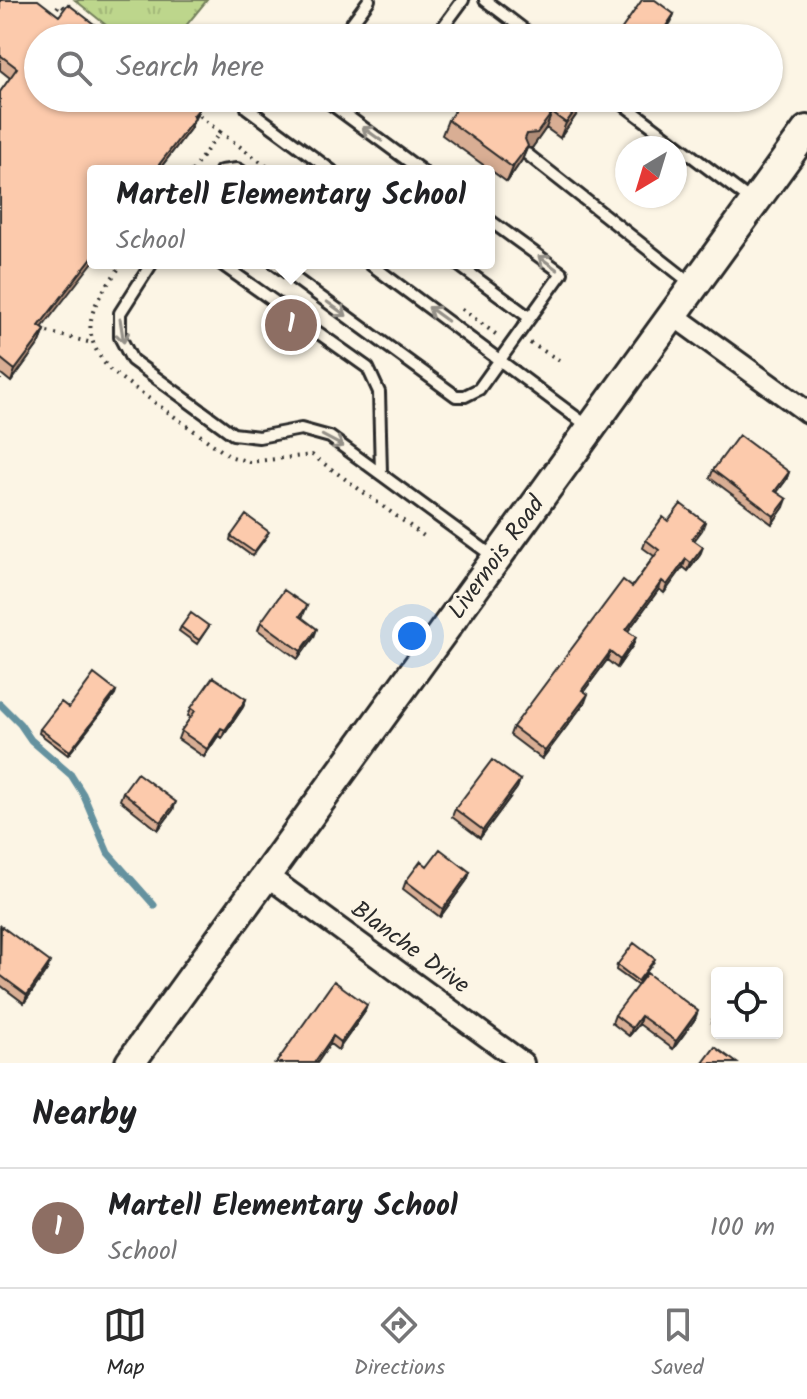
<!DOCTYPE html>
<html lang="en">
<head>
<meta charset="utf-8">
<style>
	:root { --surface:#fff; --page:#f6f6f6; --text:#202124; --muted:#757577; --line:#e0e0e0; --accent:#2b2b2b }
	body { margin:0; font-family:Kalam,sans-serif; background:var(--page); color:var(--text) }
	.controls { position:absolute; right:24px; bottom:24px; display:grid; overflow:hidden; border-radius:8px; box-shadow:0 2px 6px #0004 }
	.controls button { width:72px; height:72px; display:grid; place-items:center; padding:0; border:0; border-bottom:2px solid var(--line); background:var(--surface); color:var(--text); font:40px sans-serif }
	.compass { position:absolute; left:615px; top:136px; width:72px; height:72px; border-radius:50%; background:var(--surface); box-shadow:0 2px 6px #0004; rotate:218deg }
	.you { position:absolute; left:412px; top:636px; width:28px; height:28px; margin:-20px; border:6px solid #fff; border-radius:50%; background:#1a73e8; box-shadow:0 0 0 12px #1a73e833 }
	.badge { display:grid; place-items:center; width:52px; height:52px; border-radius:50%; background:var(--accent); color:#fff; font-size:26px; font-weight:700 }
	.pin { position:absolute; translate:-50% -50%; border:4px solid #fff; box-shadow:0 2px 8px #0006 }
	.popup { position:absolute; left:87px; top:165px; width:408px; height:104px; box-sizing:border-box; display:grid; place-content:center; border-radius:8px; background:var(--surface); filter:drop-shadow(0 2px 6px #0005); font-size:26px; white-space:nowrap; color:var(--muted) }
	.popup b { font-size:30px; color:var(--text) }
	.popup::after { content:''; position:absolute; left:50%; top:100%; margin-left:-16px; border:16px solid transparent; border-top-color:var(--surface) }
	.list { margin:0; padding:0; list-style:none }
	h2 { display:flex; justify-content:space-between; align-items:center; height:104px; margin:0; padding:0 32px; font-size:34px }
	h2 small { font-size:26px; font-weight:400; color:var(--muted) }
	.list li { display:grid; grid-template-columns:52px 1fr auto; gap:24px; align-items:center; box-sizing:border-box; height:120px; padding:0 32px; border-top:2px solid var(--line) }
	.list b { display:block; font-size:30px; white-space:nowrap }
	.list p { margin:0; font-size:26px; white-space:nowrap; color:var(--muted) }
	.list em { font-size:26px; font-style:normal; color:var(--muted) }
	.icon { flex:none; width:44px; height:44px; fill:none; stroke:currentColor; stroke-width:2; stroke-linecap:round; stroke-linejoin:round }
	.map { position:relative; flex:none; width:807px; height:1063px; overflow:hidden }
	.search { position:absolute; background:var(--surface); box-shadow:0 2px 6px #0004; left:24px; right:24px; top:24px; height:88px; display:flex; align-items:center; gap:20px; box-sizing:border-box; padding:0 28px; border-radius:44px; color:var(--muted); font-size:30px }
	.sheet { height:224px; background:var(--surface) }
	nav { display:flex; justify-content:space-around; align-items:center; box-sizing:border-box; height:112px; border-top:2px solid var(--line); background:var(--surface); font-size:22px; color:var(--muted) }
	nav a { display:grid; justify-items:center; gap:4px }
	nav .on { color:var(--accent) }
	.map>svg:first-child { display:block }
	.park { fill:url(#park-tufts); stroke:#74805c; stroke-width:2 }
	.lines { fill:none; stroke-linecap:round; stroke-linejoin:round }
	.stream { stroke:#65929f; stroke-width:7 }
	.service-casing { stroke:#2b2b2b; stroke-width:16 }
	.minor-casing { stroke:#2b2b2b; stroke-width:26 }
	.secondary-casing { stroke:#2b2b2b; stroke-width:34 }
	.path { stroke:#2b2b2b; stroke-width:4; stroke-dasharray:2 6; stroke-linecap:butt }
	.service { stroke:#fcf5e5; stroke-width:10 }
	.minor { stroke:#fcf5e5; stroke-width:20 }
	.secondary { stroke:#fcf5e5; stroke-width:28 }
	.wall { fill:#d9ae94; stroke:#2b2b2b; stroke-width:2 }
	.shaded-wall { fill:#b08d78; stroke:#2b2b2b; stroke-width:2 }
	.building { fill:#fccaac; stroke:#2b2b2b; stroke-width:2 }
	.oneway { stroke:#949088 }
	.labels { text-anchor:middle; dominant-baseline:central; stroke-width:6; stroke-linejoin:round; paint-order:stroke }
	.street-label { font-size:24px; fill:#2b2b2b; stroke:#fcf5e5 }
</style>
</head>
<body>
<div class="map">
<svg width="807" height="1063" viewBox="0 0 807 1063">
	<defs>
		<pattern id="park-tufts" width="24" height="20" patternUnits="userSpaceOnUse" patternTransform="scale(2)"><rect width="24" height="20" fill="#bdd68c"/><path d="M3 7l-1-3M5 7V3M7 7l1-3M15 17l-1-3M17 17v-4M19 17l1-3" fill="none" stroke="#a3b879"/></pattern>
	</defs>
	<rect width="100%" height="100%" fill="#fcf5e5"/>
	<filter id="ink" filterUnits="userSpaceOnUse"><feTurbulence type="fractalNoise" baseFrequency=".0125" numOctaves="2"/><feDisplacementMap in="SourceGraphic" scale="16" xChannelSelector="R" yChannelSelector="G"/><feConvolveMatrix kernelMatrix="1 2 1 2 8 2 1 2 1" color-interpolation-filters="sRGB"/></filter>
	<g filter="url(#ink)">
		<path class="park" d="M75,0H207L176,38H122Z"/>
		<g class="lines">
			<path class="stream" d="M0,704L20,724L31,740L71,775L83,794L108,853L154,905"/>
			<defs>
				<path id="service" d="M485,0L535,38
					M356,38L346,31L369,0
					M435,38L463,0
					M255,98L247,108L332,171
					M323,98L422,171
					M615,98L753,202
					M527,154L692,284
					M221,171L237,169L241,171
					M152,263L120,313V337L132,360L233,434L259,437L301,429L330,437L494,557
					M220,263L368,368L379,392L381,473
					M274,263L456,396H465L479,389L562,273L489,220
					M369,263L589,427
					M456,263L530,318"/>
				<path id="minor" d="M673,315L807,412
					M266,875L523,1063"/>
				<path id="secondary" d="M130,1063L807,130"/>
			</defs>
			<use href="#service" class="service-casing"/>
			<use href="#minor" class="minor-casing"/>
			<use href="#secondary" class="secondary-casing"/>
			<path class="path" d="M52,14L60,4L68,11
				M220,132L273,171
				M192,171L220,132L194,112
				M123,263C94,302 73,328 111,371L229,456L249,462L312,455L428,539
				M462,309L497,335
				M40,333L43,331L92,343
				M530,343L559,360
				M0,379V380"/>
			<use href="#service" class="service"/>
			<use href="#minor" class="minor"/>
			<use href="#secondary" class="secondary"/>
		</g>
		<path class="wall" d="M0,0L59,16L112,38H38L199,109L190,129L158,171H93L42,328L45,330L40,342L11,382L0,373V92L10,78L0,70Z
			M674,14L671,22L660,38H618L621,30Z
			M584,98L579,111L560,138L546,128L532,148H527L522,160L507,182L442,135L448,120Z
			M713,470L789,472L786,480L777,492L784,507L772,524L710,478Z
			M668,521L702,530L694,541L700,555L688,571L683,567L664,593L659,589L628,631L633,645L617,668L607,660L584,691L585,702L542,759L510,735L513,727L632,587L654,556L643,548L646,540Z
			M231,536H267L252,556L230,540Z
			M307,606L302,618L314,637L298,659L258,630L261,622Z
			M209,626L197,644L179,631L181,627Z
			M116,691L115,695L68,755L39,733L40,729L69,708Z
			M246,699L243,707L222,738L218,736L204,757L178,739L181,731L191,717L188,716L191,708Z
			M520,780L517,788L480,838L452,817L455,809Z
			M123,792L173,810L158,830L120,800Z
			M470,872L467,880L440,917L403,889L406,881Z
			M0,927L47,970L24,1003L0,985Z
			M653,963L637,985L616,970L617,965Z
			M367,1005L364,1013L338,1050L330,1044L317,1063H276Z
			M717,1013V1028L711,1023Z
			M615,1015L695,1019L673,1049L639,1024L629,1036L612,1023Z
			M724,1033H735L731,1038Z"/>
		<path class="shaded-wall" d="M674,14L671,22L660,38H658Z
			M584,98L579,111L560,138L566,123Z
			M199,109L190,129L158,171H154Z
			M552,113L546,128L532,148H527L522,160L507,182L527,134Z
			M93,256V262L35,337L39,326Z
			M45,330L40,342L11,382L15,370Z
			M789,472L786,480L772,499L775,491Z
			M787,499L784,507L772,524L774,516Z
			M705,522L702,530L689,547L692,539Z
			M703,547L700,555L688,571L691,563Z
			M686,559L683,567L664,593L667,585Z
			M662,581L659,589L623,638L626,630Z
			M317,629L314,637L298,659L301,651Z
			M636,637L633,645L617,668L620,660Z
			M610,652L607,660L579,698L582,690Z
			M116,691L115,695L68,755L70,751Z
			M588,694L585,702L542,759L545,751Z
			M246,699L243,707L222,738L225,730Z
			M221,728L218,736L204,757L207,749Z
			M520,780L517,788L480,838L483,830Z
			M176,802L173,810L158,830L161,822Z
			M470,872L467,880L440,917L443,909Z
			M50,962L47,970L24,1003L27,995Z
			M367,1005L364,1013L338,1050L341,1042Z
			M698,1011L695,1019L673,1049L676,1041Z
			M641,1016L639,1024L629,1036L632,1028Z
			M333,1036L330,1044L317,1063H314Z"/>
		<path class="building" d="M0,0H38L59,16L68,4L112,38H38V98H184L199,109L193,116L195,118L154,171H93V256L39,326L45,330L15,370L0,358V92L17,68L0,55Z
			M642,0H655L674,14L658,38H633L621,30Z
			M464,98H584L566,123L552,113L537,133L527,134L525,139L528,146L512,167L448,120Z
			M739,435L789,472L775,491L787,499L774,516L713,470Z
			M681,504L705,522L692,539L703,547L691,563L686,559L667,585L662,581L626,630L636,637L620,660L610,652L582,690L588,694L545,751L513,727L623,580L632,587L659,550L646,540L663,517L668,521Z
			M246,515L269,532L254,552L231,536Z
			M284,590L307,606L300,616L317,629L301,651L261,622Z
			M191,613L209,626L199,640L181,627Z
			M94,674L116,691L70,751L40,729L61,702L69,708Z
			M213,677L246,699L225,730L221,728L207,749L181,731L195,711L191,708Z
			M492,760L520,780L483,830L455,809Z
			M137,773L176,802L161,822L123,792Z
			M440,849L470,872L443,909L406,881L421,861L427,866Z
			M1,926L50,962L27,995L0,975Z
			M634,943L655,959L638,981L617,965Z
			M647,973L698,1011L676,1041L641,1016L632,1028L615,1015Z
			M334,981L367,1005L341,1042L333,1036L314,1063H276Z
			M717,1013V1022L712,1019Z
			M715,1047L737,1063H703Z"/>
		<defs><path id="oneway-shaft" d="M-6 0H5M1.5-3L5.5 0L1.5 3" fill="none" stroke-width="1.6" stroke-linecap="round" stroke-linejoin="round" transform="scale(2)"/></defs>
		<g class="oneway">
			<use href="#oneway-shaft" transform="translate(372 134) rotate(-144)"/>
			<use href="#oneway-shaft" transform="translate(548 263) rotate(-144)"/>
			<use href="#oneway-shaft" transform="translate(337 309) rotate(36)"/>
			<use href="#oneway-shaft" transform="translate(438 314) rotate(-144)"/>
			<use href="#oneway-shaft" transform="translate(122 331) rotate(81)"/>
			<use href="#oneway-shaft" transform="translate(333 441) rotate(28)"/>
		</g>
	</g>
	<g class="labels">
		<g class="street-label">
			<text transform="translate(497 558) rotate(-54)">Livernois Road</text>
			<text transform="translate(410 948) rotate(36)">Blanche Drive</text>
		</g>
	</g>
</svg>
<div class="controls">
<button><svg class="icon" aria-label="locate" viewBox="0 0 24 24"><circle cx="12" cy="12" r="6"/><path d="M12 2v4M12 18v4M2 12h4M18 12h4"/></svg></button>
</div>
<svg class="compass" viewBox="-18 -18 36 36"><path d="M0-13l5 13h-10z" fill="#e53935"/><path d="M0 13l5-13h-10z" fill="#757577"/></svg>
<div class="you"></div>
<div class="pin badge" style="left:291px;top:325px;background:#8d6e63">1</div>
<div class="popup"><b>Martell Elementary School</b>School</div>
<div class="search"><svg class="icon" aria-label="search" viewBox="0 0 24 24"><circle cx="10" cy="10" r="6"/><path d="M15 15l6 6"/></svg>Search here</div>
</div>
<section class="sheet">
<h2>Nearby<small></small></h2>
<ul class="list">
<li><span class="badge" style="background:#8d6e63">1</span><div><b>Martell Elementary School</b><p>School</p></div><em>100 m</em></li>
</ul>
</section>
<nav>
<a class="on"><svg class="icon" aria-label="map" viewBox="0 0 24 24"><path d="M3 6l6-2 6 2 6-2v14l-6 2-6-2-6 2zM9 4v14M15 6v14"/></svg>Map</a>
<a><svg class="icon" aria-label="directions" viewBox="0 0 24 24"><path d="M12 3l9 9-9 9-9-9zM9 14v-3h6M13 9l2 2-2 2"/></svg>Directions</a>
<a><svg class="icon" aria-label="saved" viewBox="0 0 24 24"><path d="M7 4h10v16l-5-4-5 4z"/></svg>Saved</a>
</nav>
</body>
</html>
